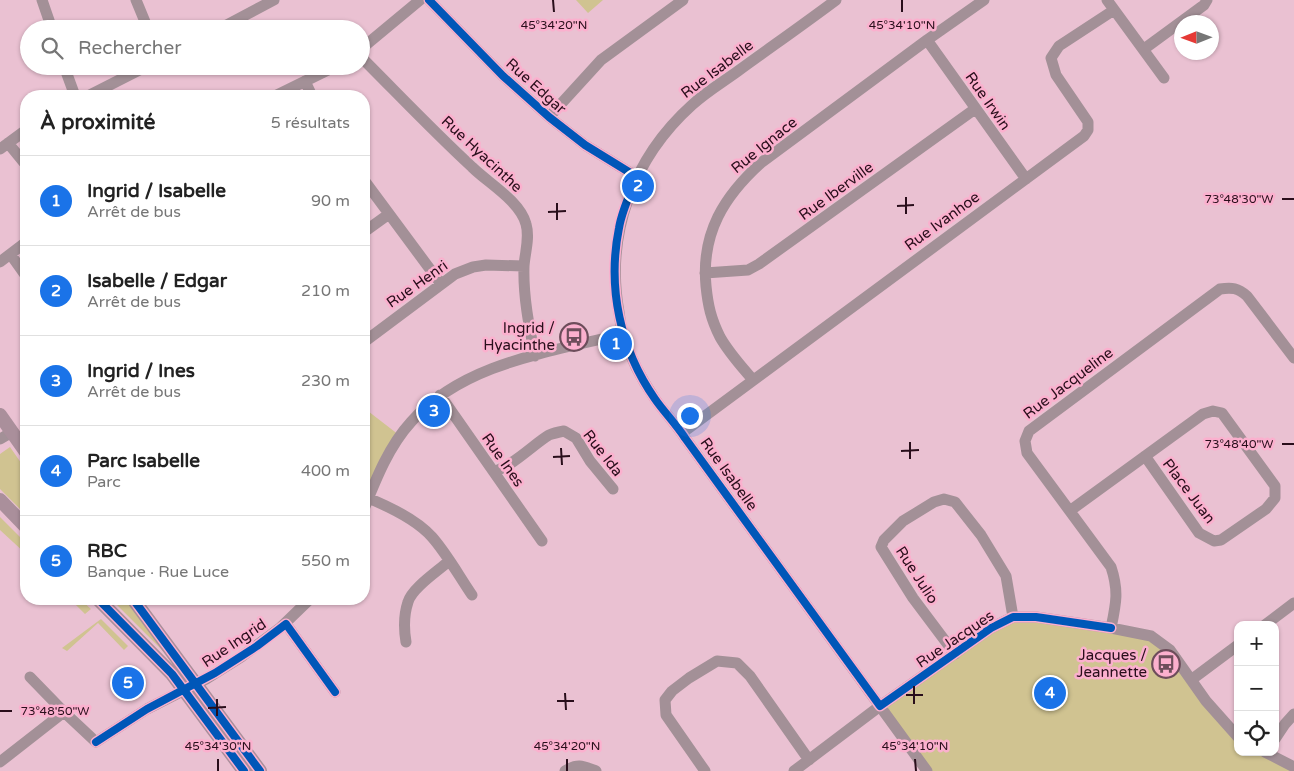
<!DOCTYPE html>
<html lang="fr">
<head>
<meta charset="utf-8">
<style>
	:root { --surface:#fff; --page:#f6f6f6; --text:#222; --muted:#767676; --line:#e0e0e0; --accent:#1a73e8 }
	body { margin:0; font-family:"Varela Round",sans-serif; background:var(--page); color:var(--text) }
	.controls { position:absolute; right:15px; bottom:15px; display:grid; overflow:hidden; border-radius:10px; box-shadow:0 1px 4px #0004 }
	.controls button { width:45px; height:45px; display:grid; place-items:center; padding:0; border:0; border-bottom:1px solid var(--line); background:var(--surface); color:var(--text); font:25px sans-serif }
	.compass { position:absolute; left:1174px; top:15px; width:45px; height:45px; border-radius:50%; background:var(--surface); box-shadow:0 1px 4px #0004; rotate:269deg }
	.you { position:absolute; left:689px; top:415px; width:18px; height:18px; margin:-12px; border:4px solid #fff; border-radius:50%; background:#1a73e8; box-shadow:0 0 0 8px #1a73e833 }
	.badge { display:grid; place-items:center; width:32px; height:32px; border-radius:50%; background:var(--accent); color:#fff; font-size:16px; font-weight:700 }
	.pin { position:absolute; translate:-50% -50%; border:2px solid #fff; box-shadow:0 1px 5px #0006 }
	.list { margin:0; padding:0; list-style:none }
	h2 { display:flex; justify-content:space-between; align-items:center; height:65px; margin:0; padding:0 20px; font-size:21px }
	h2 small { font-size:16px; font-weight:400; color:var(--muted) }
	.list li { display:grid; grid-template-columns:32px 1fr auto; gap:15px; align-items:center; box-sizing:border-box; height:90px; padding:0 20px; border-top:1px solid var(--line) }
	.list b { display:block; font-size:19px; white-space:nowrap }
	.list p { margin:0; font-size:16px; white-space:nowrap; color:var(--muted) }
	.list em { font-size:16px; font-style:normal; color:var(--muted) }
	.icon { flex:none; width:28px; height:28px; fill:none; stroke:currentColor; stroke-width:2; stroke-linecap:round; stroke-linejoin:round }
	.map { position:relative; flex:none; width:1294px; height:771px; overflow:hidden }
	.search { position:absolute; background:var(--surface); box-shadow:0 1px 4px #0004; left:20px; top:20px; width:350px; height:55px; display:flex; align-items:center; gap:12px; box-sizing:border-box; padding:0 18px; border-radius:28px; color:var(--muted); font-size:19px }
	.panel { position:absolute; background:var(--surface); box-shadow:0 1px 4px #0004; left:20px; top:90px; width:350px; height:515px; border-radius:20px }
	.map>svg:first-child { display:block }
	.green { fill:#d0c391 }
	.lines { fill:none; stroke-linecap:round; stroke-linejoin:round }
	.minor { stroke:#a39097; stroke-width:11 }
	.major { stroke:#aa8f9b; stroke-width:14 }
	.cycleway-casing { stroke:#fbb0ce; stroke-width:11 }
	.cycleway { stroke:#0057b8; stroke-width:8 }
	.ticks { fill:none; stroke:#290e1b; stroke-width:2 }
	.labels { text-anchor:middle; dominant-baseline:central; stroke-width:5; stroke-linejoin:round; paint-order:stroke }
	.street-label { font-size:15px; fill:#290e1b; stroke:#fbb0ce }
	.poi-label { font-size:15px; fill:#290e1b; stroke:#fbb0ce; text-anchor:end }
	.ticks-label { font-size:12px; text-anchor:middle; fill:#290e1b; stroke:#fbb0ce; stroke-width:5; stroke-linejoin:round; paint-order:stroke }
</style>
</head>
<body>
<div class="map">
<svg width="1294" height="771" viewBox="0 0 1294 771">
	<rect width="100%" height="100%" fill="#eac1d2"/>
	<path class="green" d="M576,0H603L588,13Z
		M364,408L399,435L364,509Z
		M10,447L26,470V515L0,489V454Z
		M0,517L26,543V554L0,530Z
		M70,599H80L91,609L85,614Z
		M111,599H126L174,662Z
		M1013,617L1160,641L1238,737V752H1266L1293,771H927L880,706Z
		M101,619L128,646L124,650L98,623L67,651L62,648Z"/>
	<g class="lines">
		<path class="minor" d="M42,0L52,29
			M136,0L148,29
			M429,0L503,76L549,117L585,145L637,177
			M836,0C804,24 771,47 738,71C723,82 706,92 692,105C633,158 605,234 619,312C620,320 621,328 623,335C630,357 642,380 655,399C664,412 676,424 685,438L927,771
			M1107,0L1164,78
			M219,29L274,0
			M927,40L1026,179
			M361,49L420,0
			M1144,49L1204,5L1207,0
			M361,57C398,94 434,132 472,167C488,183 520,201 526,224C530,238 525,252 524,266C523,296 529,326 535,356
			M64,66L75,96
			M305,81L312,96
			M88,96L147,66
			M275,96L336,66
			M549,117L601,60L683,0
			M8,143L26,165
			M0,149L26,130
			M364,180L441,284
			M364,232L389,214
			M11,255L26,276
			M0,262L26,242
			M705,273L748,270L759,264L975,109
			M364,342L455,274L473,267L486,265L524,266
			M753,380C742,367 729,353 720,337C711,319 708,306 706,286C701,233 724,196 762,162L927,40L984,0
			M440,395L542,541
			M682,433L1084,136L1088,130V122L1056,75L1051,58L1059,46L1114,10
			M0,439L12,432
			M493,471C507,471 535,443 549,435C554,433 559,432 564,431L576,438L590,461L613,489
			M368,498C390,507 416,519 432,537C447,554 459,576 472,595
			M364,509C376,479 389,446 411,422C463,363 550,352 623,334
			M1071,510L1203,414L1213,411L1222,413L1275,486V498L1266,509L1221,540L1214,541L1199,533L1145,456
			M286,624L335,692
			M1265,625L1294,603
			M1111,628C1116,604 1119,591 1111,567L1027,453L1025,441L1029,431L1220,289C1232,287 1238,288 1247,296L1294,358
			M406,642C404,630 404,614 408,602C412,588 438,571 449,561
			M955,654L913,598L881,547L884,540L903,521L934,502L944,499L955,502L981,535L1006,576L1013,617
			M30,677L64,712L96,742L147,709L206,679L241,657L280,628L310,599
			M1191,680L1238,645
			M1275,739L1285,724L1294,714
			M1265,752L1294,767
			M0,762L64,712
			M565,771C578,763 583,766 596,771
			M705,771L666,715L665,700L672,691L689,678L717,661L737,663L750,676L809,760
			M794,771L880,706L991,628L1013,617H1036L1111,628L1151,636L1170,650L1206,701L1238,737"/>
		<path class="major" d="M0,415L26,452
			M0,500L26,527
			M98,599L172,674L244,771
			M133,599L260,771"/>
		<defs>
			<path id="cycleway" d="M429,0L503,76L549,117L585,145L637,177C630,194 622,210 619,228C607,287 620,349 655,399C664,412 676,424 685,438L880,706L991,628L1013,617H1036L1111,628
				M98,599L172,674L244,771
				M133,599L260,771
				M96,742L147,709L215,673L257,646L286,624L335,692"/>
		</defs>
		<use href="#cycleway" class="cycleway-casing"/>
		<use href="#cycleway" class="cycleway"/>
	</g>
	<path class="ticks" d="M553,0L554,12M902,0V12M906,197V214M1282,199H1294M557,203V220M897,206L914,205M548,212L566,211M910,442V459M1282,444H1294M561,448L562,465M901,451L919,450M553,457L570,456M914,686V704M565,693L566,710M906,695H923M217,699V716M557,701H574M208,708L226,707M0,711H12M218,759V771M567,759V771M915,759L916,771"/>
	<defs>
		<symbol id="bus-ring" viewBox="-11 -11 22 22"><circle r="9.5" fill="#fbb0ce" stroke="#6d4d5b" stroke-width="1.5"/><path d="M-5-6H5V4H4V6H2V4H-2V6H-4V4H-5ZM-3.5-4V0h7V-4ZM-3.5 1.2v1.5H-2V1.2ZM2 1.2v1.5H3.5V1.2Z" fill="#6d4d5b"/></symbol>
	</defs>
	<g fill-rule="evenodd">
		<use href="#bus-ring" x="558" y="321" width="32" height="32"/>
		<use href="#bus-ring" x="1150" y="648" width="32" height="32"/>
	</g>
	<g class="labels">
		<g class="street-label">
			<text transform="translate(717 69) rotate(-37)">Rue Isabelle</text>
			<text transform="translate(536 86) rotate(42)">Rue Edgar</text>
			<text transform="translate(988 101) rotate(55)">Rue Irwin</text>
			<text transform="translate(764 145) rotate(-39)">Rue Ignace</text>
			<text transform="translate(482 154) rotate(43)">Rue Hyacinthe</text>
			<text transform="translate(836 191) rotate(-36)">Rue Iberville</text>
			<text transform="translate(942 221) rotate(-36)">Rue Ivanhoe</text>
			<text transform="translate(417 284) rotate(-35)">Rue Henri</text>
			<text transform="translate(1068 383) rotate(-37)">Rue Jacqueline</text>
			<text transform="translate(603 453) rotate(52)">Rue Ida</text>
			<text transform="translate(503 460) rotate(55)">Rue Ines</text>
			<text transform="translate(729 474) rotate(54)">Rue Isabelle</text>
			<text transform="translate(1189 491) rotate(53)">Place Juan</text>
			<text transform="translate(917 575) rotate(57)">Rue Julio</text>
			<text transform="translate(955 639) rotate(-34)">Rue Jacques</text>
			<text transform="translate(234 643) rotate(-34)">Rue Ingrid</text>
		</g>
		<g class="poi-label">
			<text x="555" y="328">Ingrid /<tspan x="555" dy="17">Hyacinthe</tspan></text>
			<text x="1147" y="655">Jacques /<tspan x="1147" dy="17">Jeannette</tspan></text>
		</g>
	</g>
	<g class="ticks-label">
		<text x="554" y="29">45°34'20"N</text>
		<text x="902" y="29">45°34'10"N</text>
		<text x="1239" y="203">73°48'30"W</text>
		<text x="1239" y="448">73°48'40"W</text>
		<text x="55" y="715">73°48'50"W</text>
		<text x="218" y="750">45°34'30"N</text>
		<text x="567" y="750">45°34'20"N</text>
		<text x="915" y="750">45°34'10"N</text>
	</g>
</svg>
<div class="controls">
<button>+</button>
<button>−</button>
<button><svg class="icon" aria-label="locate" viewBox="0 0 24 24"><circle cx="12" cy="12" r="6"/><path d="M12 2v4M12 18v4M2 12h4M18 12h4"/></svg></button>
</div>
<svg class="compass" viewBox="-18 -18 36 36"><path d="M0-13l5 13h-10z" fill="#e53935"/><path d="M0 13l5-13h-10z" fill="#767676"/></svg>
<div class="you"></div>
<div class="pin badge" style="left:616px;top:344px">1</div>
<div class="pin badge" style="left:638px;top:186px">2</div>
<div class="pin badge" style="left:434px;top:411px">3</div>
<div class="pin badge" style="left:1050px;top:693px">4</div>
<div class="pin badge" style="left:128px;top:683px">5</div>
<div class="search"><svg class="icon" aria-label="search" viewBox="0 0 24 24"><circle cx="10" cy="10" r="6"/><path d="M15 15l6 6"/></svg>Rechercher</div>
<section class="panel">
<h2>À proximité<small>5 résultats</small></h2>
<ul class="list">
<li><span class="badge">1</span><div><b>Ingrid / Isabelle</b><p>Arrêt de bus</p></div><em>90 m</em></li>
<li><span class="badge">2</span><div><b>Isabelle / Edgar</b><p>Arrêt de bus</p></div><em>210 m</em></li>
<li><span class="badge">3</span><div><b>Ingrid / Ines</b><p>Arrêt de bus</p></div><em>230 m</em></li>
<li><span class="badge">4</span><div><b>Parc Isabelle</b><p>Parc</p></div><em>400 m</em></li>
<li><span class="badge">5</span><div><b>RBC</b><p>Banque · Rue Luce</p></div><em>550 m</em></li>
</ul>
</section>
</div>
</body>
</html>
